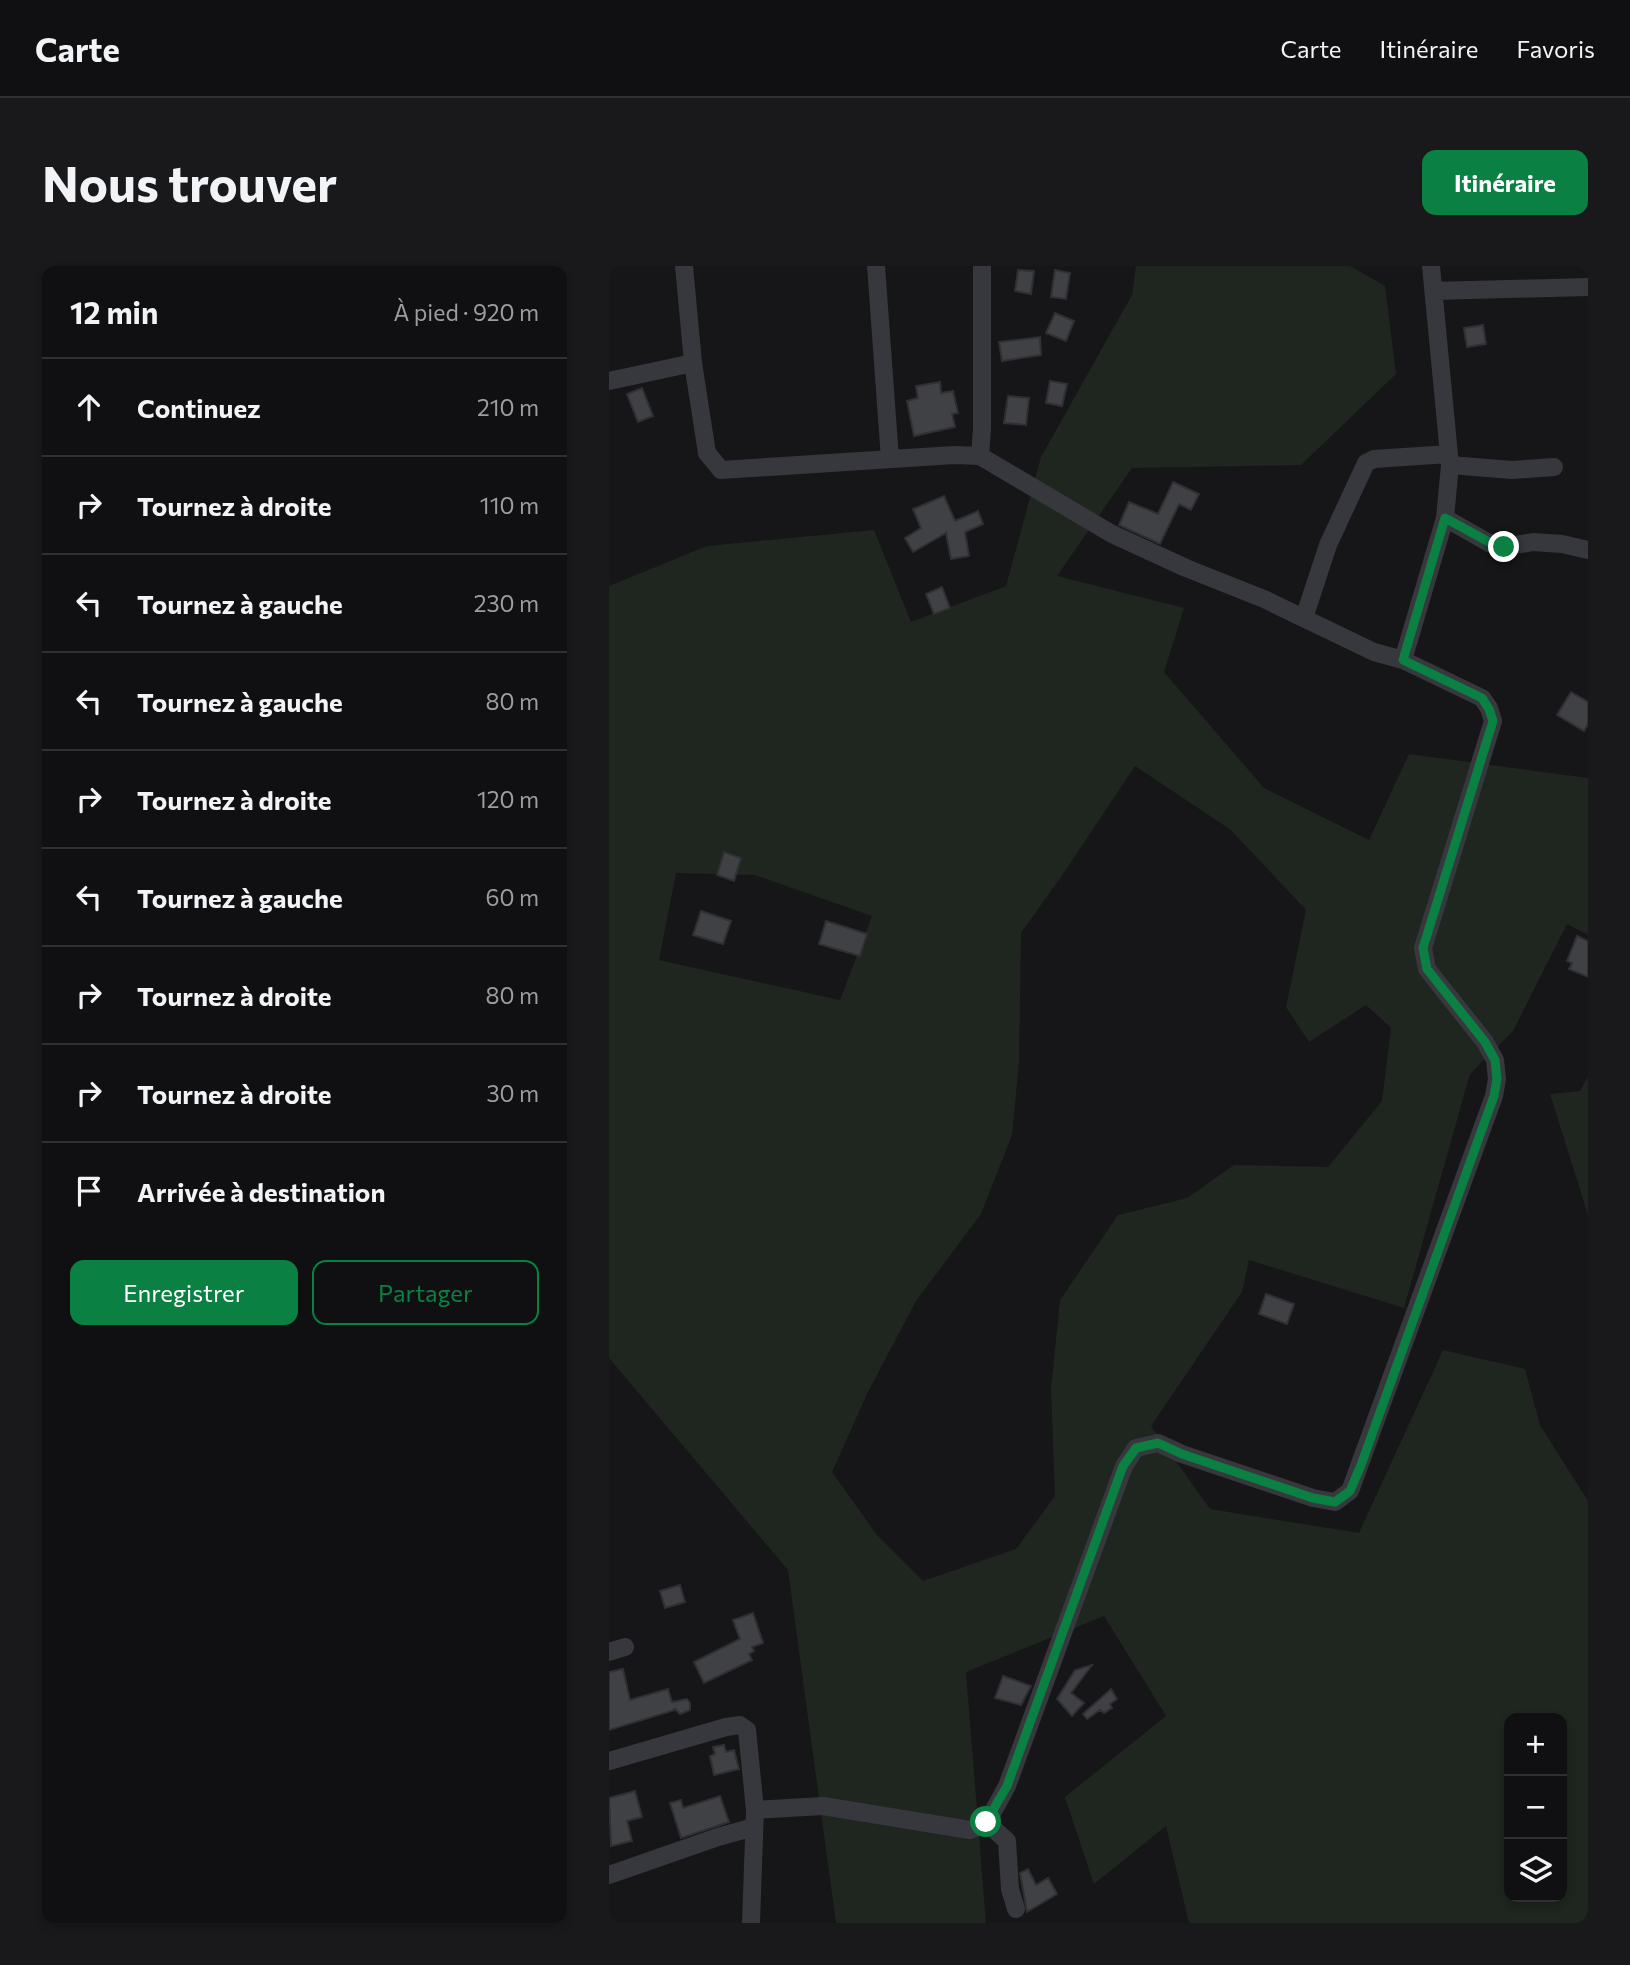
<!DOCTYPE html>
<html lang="fr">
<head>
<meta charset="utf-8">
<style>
	:root { --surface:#101012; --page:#19191b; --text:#f1f3f6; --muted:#9c9d9f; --line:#303032; --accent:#0b8043 }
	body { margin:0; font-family:Commissioner,sans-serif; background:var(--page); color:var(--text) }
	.controls { position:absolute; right:21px; bottom:21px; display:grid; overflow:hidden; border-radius:14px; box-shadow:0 4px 10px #0003 }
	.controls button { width:63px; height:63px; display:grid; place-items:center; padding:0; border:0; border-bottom:2px solid var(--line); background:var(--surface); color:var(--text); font:35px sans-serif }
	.stop { position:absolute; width:21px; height:21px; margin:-16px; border:5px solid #0b8043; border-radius:50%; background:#fff }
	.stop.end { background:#0b8043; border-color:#fff; box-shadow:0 2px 7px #0008 }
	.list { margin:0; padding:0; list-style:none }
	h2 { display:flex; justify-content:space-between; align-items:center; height:91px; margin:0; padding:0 28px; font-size:30px }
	h2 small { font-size:23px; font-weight:400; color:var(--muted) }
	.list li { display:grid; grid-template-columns:46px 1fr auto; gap:21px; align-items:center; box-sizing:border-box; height:98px; padding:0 28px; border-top:2px solid var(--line) }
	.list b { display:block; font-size:26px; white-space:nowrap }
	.list em { font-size:23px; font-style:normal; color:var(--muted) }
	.actions { display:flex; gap:14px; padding:21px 28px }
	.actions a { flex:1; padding:16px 0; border:2px solid var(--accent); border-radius:14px; text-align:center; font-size:24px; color:var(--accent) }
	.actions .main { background:var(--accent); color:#fff }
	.icon { flex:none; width:38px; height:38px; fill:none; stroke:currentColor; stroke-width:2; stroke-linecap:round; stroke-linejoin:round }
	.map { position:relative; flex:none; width:979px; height:1657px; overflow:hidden; border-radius:14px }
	header { display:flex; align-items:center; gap:42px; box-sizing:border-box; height:98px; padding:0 35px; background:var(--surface); border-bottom:2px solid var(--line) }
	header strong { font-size:33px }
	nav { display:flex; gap:38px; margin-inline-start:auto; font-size:24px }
	.intro { display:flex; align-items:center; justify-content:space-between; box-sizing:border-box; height:168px; padding:0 42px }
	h1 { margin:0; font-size:49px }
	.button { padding:18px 32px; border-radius:14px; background:var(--accent); color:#fff; font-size:24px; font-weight:700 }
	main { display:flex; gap:42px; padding:0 42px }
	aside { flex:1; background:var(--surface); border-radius:14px; box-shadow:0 4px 10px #0003 }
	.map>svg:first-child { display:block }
	.green { fill:#1e261f; fill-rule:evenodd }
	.building { fill:#404145; stroke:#303034; stroke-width:2 }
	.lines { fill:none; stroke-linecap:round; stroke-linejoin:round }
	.minor { stroke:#37383d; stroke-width:18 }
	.route { stroke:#0b8043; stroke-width:9 }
</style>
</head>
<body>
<header>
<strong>Carte</strong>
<nav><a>Carte</a><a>Itinéraire</a><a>Favoris</a></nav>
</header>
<div class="intro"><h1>Nous trouver</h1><a class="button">Itinéraire</a></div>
<main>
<aside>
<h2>12 min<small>À pied · 920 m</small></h2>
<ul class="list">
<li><svg class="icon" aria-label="ahead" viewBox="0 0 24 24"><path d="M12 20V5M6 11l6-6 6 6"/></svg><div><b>Continuez</b></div><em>210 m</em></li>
<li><svg class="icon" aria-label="right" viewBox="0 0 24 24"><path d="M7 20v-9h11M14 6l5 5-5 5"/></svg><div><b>Tournez à droite</b></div><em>110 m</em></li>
<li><svg class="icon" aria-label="left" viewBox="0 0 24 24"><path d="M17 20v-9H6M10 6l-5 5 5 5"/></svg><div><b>Tournez à gauche</b></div><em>230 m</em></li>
<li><svg class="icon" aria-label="left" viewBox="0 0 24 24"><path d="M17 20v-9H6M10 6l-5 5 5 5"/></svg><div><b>Tournez à gauche</b></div><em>80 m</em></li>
<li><svg class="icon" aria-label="right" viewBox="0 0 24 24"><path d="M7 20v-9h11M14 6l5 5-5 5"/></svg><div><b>Tournez à droite</b></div><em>120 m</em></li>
<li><svg class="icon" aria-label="left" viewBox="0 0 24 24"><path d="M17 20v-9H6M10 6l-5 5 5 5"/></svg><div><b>Tournez à gauche</b></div><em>60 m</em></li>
<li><svg class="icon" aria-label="right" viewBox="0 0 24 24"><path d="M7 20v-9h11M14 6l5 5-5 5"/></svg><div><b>Tournez à droite</b></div><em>80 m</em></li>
<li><svg class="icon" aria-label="right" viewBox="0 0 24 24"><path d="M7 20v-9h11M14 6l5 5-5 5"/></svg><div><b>Tournez à droite</b></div><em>30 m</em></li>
<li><svg class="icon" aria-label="arrive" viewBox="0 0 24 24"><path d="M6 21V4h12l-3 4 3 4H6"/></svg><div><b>Arrivée à destination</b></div></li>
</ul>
<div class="actions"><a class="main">Enregistrer</a><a>Partager</a></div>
</aside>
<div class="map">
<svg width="979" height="1657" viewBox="0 0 979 1657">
	<rect width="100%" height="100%" fill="#161618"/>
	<path class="green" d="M527,0H741L776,20L787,108L692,199L523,202L448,310L575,342L555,406L655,522L760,574L800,488L979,512V669L958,658L904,765L861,808L795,1042L640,994L633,1026L542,1160L601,1243L750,1267L834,1084L916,1103L931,1159L979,1235V1657H580L557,1560L485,1618L456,1531L557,1450L495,1350L357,1406L377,1657H227L179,1304L0,1092V320L98,280L265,264L302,356L397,320L432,191L523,29ZM526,500L622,564L697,644L677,741L700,776L757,739L782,762L773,835L719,901L625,899L578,932L509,949L451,1034L442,1123L446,1230L407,1283L314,1315L268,1269L223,1206L258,1128L307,1035L372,948L403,869L410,796L412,667L454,608ZM67,607L146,609L263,650L231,734L50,694ZM900,1452H953V1631H900Z
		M979,810V949L941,828L971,825Z"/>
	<path class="building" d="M409,4L425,5L422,28L406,25Z
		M446,4L461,7L457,33L442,31Z
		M446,47L465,55L457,75L437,67Z
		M874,59L877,78L858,81L855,62Z
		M431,71L432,89L393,95L390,76Z
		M441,115L458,118L453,140L437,137Z
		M331,116L332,127L344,125L349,147L343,148L346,161L305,170L298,135L309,132L307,120Z
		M33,122L44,150L29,156L18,128Z
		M399,130L420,132L417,159L395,157Z
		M564,216L590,228L582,244L570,238L551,278L510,259L520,236L549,248Z
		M335,230L346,255L369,245L374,258L356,266L360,290L342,293L337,267L304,286L296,272L312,262L304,243Z
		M333,321L341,342L325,348L317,328Z
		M962,426L979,436V458L975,465L948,449Z
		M115,586L132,592L125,615L108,609Z
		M92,645L122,655L114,678L84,669Z
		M217,655L258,668L251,690L210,678Z
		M968,670L979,675V711L960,703L963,697L958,695Z
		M657,1028L685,1038L678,1058L650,1048Z
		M71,1319L76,1336L56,1342L51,1325Z
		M144,1347L154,1377L143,1381L145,1385L140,1388L143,1394L95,1417L85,1396L131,1373L124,1354Z
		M483,1399L462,1427L475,1437L463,1450L448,1433L466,1404Z
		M14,1403L21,1434L59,1423L63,1436L78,1433L81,1437V1444L71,1448L65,1442L66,1444L0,1464V1406Z
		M394,1410L422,1420L412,1439L386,1432Z
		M502,1423L508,1433L501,1438L503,1442L495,1447L491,1444L478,1453L474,1448Z
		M115,1479L117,1486L125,1484L130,1503L105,1509L101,1490L106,1488L104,1481Z
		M26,1525L33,1551L18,1555L23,1575L2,1580L0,1532Z
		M111,1530L120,1556L72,1572L61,1537L72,1534L74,1542Z
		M419,1603L427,1619L439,1612L448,1628L418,1646L411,1607Z"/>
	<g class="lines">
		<path class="minor" d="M75,0L84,97L98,187L112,204L345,189L371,190L503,268L577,302L655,333L765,386L794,394L873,432L880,442L884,455L814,682L818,703L876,776L886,794L888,813L885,830L741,1225L726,1236L704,1232L573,1188L549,1177L527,1182L515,1200L398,1520C388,1537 381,1559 361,1564L214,1540L146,1544
			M267,0L281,193
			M825,25L979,21
			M0,115L84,97
			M371,190L373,163V0
			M841,199L903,204L945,201
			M836,252L880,277L895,281L924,276L953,278L979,284
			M695,352L719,279L757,197L765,193L840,188
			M794,394L836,252L841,199L822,0
			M0,1386L16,1381
			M0,1495L117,1461L131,1459L138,1464L146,1544L142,1657
			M377,1556L398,1575L401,1623L407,1643
			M0,1609L109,1571L145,1561"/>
	</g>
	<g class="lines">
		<path class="route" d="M377,1556L398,1520L514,1200L527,1182L549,1177L573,1188L704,1232L726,1236L741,1225L752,1199L885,830L888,813L886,794L876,776L818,703L814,682L884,455L880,443L873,432L794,394L836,252L880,276L895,281"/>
	</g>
</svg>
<div class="controls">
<button>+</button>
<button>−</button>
<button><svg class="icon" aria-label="layers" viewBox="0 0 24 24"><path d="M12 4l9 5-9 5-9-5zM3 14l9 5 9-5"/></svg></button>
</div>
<div class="stop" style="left:377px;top:1556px"></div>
<div class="stop end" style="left:895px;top:281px"></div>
</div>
</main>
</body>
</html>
